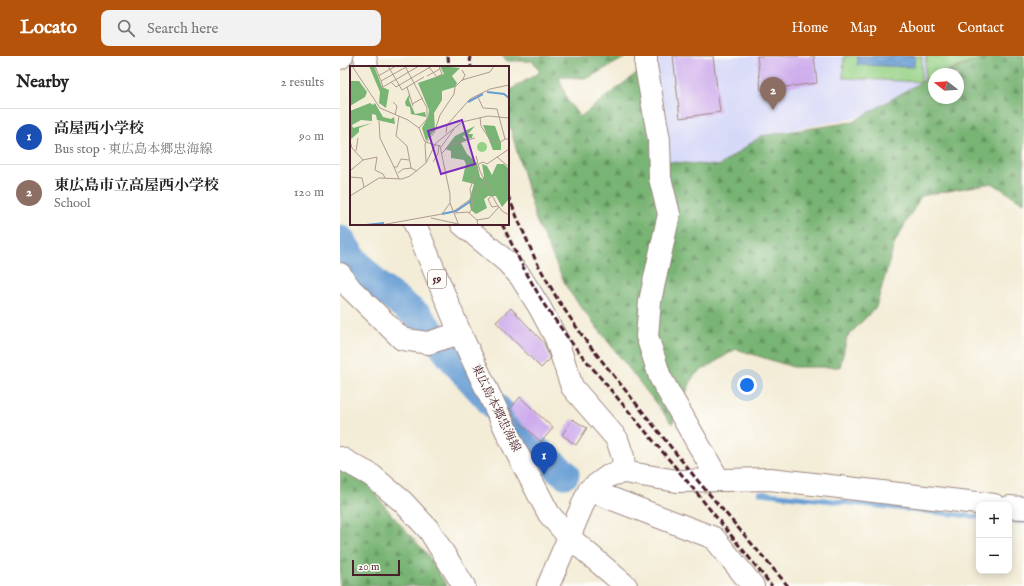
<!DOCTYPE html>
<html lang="en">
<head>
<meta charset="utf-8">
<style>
	:root { --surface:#fff; --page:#f2f2f2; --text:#222; --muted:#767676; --line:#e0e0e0; --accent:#b45309 }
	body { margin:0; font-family:"IM FELL English","Noto Serif JP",serif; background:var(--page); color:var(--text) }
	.controls { position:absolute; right:12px; bottom:12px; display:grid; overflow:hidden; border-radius:8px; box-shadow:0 2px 10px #0003 }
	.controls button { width:36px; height:36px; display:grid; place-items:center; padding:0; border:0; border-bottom:1px solid var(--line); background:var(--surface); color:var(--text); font:20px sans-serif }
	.compass { position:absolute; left:588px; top:12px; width:36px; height:36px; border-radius:50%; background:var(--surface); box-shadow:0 2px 10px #0003; rotate:287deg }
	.scale { position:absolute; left:12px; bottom:10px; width:48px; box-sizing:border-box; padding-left:4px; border:2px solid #4a1f2b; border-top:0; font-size:11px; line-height:14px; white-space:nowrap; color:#4a1f2b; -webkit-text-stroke:3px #fdfcf7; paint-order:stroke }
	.you { position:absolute; left:407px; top:329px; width:14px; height:14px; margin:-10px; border:3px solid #fff; border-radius:50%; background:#1a73e8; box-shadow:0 0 0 6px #1a73e833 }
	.badge { display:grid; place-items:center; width:26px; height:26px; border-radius:50%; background:var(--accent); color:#fff; font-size:13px; font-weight:700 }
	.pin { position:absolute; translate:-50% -33px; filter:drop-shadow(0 1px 2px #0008) }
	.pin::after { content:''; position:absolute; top:21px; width:14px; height:12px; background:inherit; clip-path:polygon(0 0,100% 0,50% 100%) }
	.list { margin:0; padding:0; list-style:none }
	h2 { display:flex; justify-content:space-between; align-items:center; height:52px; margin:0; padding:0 16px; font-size:17px }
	h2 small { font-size:13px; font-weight:400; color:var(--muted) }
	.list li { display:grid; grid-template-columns:26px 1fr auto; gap:12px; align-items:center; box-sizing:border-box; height:56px; padding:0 16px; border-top:1px solid var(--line) }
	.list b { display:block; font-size:15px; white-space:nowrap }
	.list p { margin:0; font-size:13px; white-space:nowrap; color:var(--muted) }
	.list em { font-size:13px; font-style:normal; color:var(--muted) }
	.icon { flex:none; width:22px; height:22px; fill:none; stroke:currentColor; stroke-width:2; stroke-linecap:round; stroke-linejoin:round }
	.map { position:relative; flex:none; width:684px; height:530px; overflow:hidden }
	header { display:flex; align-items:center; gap:24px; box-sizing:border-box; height:56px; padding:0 20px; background:var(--accent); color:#fff }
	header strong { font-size:19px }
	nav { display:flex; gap:22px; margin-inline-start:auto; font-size:14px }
	.search { width:280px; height:36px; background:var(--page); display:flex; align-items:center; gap:10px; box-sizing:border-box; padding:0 14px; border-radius:8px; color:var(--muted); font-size:15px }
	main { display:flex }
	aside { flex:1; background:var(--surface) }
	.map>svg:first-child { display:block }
	.built { fill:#d6d8f8 }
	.forest { fill:url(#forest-firs); stroke:#616a4f }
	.park { fill:url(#park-crowns); stroke:#707858 }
	.pitch { fill:#96d286; stroke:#707858 }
	.water { fill:url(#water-waves); stroke:#585e80 }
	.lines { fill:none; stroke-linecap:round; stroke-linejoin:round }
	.stream { stroke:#669dd4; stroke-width:5 }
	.river { stroke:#669dd4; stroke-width:29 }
	.building { fill:#ceacec }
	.minor-casing { stroke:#9e8680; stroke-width:24 }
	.major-casing { stroke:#9e8680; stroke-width:24 }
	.minor { stroke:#fff; stroke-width:22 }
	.major { stroke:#fff; stroke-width:22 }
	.rail { stroke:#4a1f2b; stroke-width:3; stroke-dasharray:6 3; stroke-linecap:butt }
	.labels { text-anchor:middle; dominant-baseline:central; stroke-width:3; stroke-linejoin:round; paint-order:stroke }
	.shield { fill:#fdfcf7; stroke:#806168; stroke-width:1 }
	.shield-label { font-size:11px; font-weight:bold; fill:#4a1f2b }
	.street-label { font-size:12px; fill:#4a1f2b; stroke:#fdfcf7 }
	.inset-river { fill:none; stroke:#669dd4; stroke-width:2 }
	.inset-road { fill:none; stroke:#af9a92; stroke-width:1 }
	.view { fill:#7b2cbf; fill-opacity:0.15; stroke:#7b2cbf; stroke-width:2 }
	.inset-edge { fill:none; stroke:#4a1f2b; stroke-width:2 }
</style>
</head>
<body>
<header>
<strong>Locato</strong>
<div class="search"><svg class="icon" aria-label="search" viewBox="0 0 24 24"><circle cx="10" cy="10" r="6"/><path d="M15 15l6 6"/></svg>Search here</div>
<nav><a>Home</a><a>Map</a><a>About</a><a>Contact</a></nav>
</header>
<main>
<aside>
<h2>Nearby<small>2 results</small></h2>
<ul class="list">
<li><span class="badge" style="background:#1a4fb4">1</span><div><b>高屋西小学校</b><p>Bus stop · 東広島本郷忠海線</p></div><em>90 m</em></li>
<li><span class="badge" style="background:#8d6e63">2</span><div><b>東広島市立高屋西小学校</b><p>School</p></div><em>120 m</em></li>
</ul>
</aside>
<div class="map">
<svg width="684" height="530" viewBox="0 0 684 530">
	<defs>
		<pattern id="forest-firs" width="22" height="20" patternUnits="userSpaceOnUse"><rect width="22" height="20" fill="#78b473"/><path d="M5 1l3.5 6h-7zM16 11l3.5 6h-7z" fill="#64925f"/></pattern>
		<pattern id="park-crowns" width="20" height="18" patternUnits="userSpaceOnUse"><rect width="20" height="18" fill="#96d286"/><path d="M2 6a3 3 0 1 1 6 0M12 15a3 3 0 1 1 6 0" fill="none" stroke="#83b474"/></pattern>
		<pattern id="water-waves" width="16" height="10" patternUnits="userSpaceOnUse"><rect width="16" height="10" fill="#669dd4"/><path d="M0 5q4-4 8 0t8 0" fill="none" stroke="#567fac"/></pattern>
	</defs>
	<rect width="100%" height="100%" fill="#fdfcf7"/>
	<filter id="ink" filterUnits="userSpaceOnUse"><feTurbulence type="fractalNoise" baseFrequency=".025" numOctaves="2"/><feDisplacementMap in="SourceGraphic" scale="8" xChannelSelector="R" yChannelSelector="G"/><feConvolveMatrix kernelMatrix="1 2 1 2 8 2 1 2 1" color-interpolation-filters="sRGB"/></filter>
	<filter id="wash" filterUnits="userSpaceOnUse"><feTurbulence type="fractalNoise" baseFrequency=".012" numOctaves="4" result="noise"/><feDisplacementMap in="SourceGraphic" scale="16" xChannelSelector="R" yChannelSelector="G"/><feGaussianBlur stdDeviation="0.9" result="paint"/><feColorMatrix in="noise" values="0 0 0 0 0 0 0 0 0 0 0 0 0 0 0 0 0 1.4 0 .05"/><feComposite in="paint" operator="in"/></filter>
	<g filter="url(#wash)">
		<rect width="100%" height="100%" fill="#f3ecd6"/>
		<path class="built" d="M306,0H587L582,47L523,60L421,80L379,110L320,106Z"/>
		<path class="forest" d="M162,0H288L248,22L219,21L227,44L240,61L306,10L320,105L379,110L421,80L513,66L581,26L594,21V42H618V18H601L648,0H684V147L652,127L581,140L555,186L536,251L507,281L500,311H453L396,293L354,319L332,368L228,234L196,164L168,63L170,34L200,16L193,5H167Z
			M0,408L26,425L50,457L87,498L107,530H0Z"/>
		<path class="park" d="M586,0H648L599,18H594V20L584,24Z"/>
		<path class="pitch" d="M504,0H582L581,26L503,22Z"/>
		<path class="water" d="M518,0H575L574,11L517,9Z"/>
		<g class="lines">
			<path class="stream" d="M420,437L639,461
				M669,465L684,466"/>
			<path class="river" d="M0,183L14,204L39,231L78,260L118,309L190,389L225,418"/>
		</g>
		<g id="blocks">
			<path class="building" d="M333,0H373L380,56L340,62Z
				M417,0H474L477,27L421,34Z
				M171,252L204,287L210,303L201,312L156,266Z
				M180,341L213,372L201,386L174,361L170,353Z
				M232,363L247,372L236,389L222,379Z"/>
		</g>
	</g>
	<g filter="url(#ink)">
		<use href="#blocks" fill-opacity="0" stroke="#9e8680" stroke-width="1"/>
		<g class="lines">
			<defs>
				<path id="minor" d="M306,0V10L319,84L320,122L329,158L310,245L307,280L320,321L378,423
					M0,2L2,0
					M122,168L167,206L180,220L200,252L216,282L232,331L277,383L283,401L284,416
					M0,218L10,232L62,283L88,287L120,277
					M0,402L31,419L63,446L89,474L124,530
					M249,434L374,482L413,530
					M669,451L684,452
					M208,530L249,434L270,419L284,416L337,425L430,423L654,449"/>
				<path id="major" d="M25,0L27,11
					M75,168L120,277L177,397L209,458L229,481L286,530"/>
			</defs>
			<use href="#minor" class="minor-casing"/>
			<use href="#major" class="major-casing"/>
			<use href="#minor" class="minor"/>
			<use href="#major" class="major"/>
			<path class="rail" d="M108,0L109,11
				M130,0L131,11
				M168,140L196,205L218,244L246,285L358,425L448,530
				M162,168L183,211L205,250L234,290L347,425L432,530"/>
		</g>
	</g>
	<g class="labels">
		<rect class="shield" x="88" y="214" width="18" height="18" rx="3"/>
		<g class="shield-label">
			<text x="97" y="223">59</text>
		</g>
		<g class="street-label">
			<text transform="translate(156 352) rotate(64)">東広島本郷忠海線</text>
		</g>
	</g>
	<g transform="translate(10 10)">
		<rect width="159" height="159" fill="#f3ecd6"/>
		<path d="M19,0H24L32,21L39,24L36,42L29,37L30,26ZM90,0L110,2L102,10L107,17L105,21L92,25V34L84,47L85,64L76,75L72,62L78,51L79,44L68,17L94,8ZM0,15H9L17,26L15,31L0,40ZM60,27L59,34L65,48L75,46L76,51L61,48L60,41L56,40L55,36ZM20,37L23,39L25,37L33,51L41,53L44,51L45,58L27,54L26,49L22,48V55L11,54L2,59L3,62L22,57L9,62V66L0,74V45ZM133,59L145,60L151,77V84H143ZM125,60L118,68H123L122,72L117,73L114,69L113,71L117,74L111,77L117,88L127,97L130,111L133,113L134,110L132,98L137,100L142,109L147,98H154L159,103V133L152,141L146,130H138L134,133L137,142L126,148L121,144L119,135L124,118L112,115L116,98L114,94L101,92V85L95,83L105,70Z" fill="#78b473"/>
		<path d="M127 81a5 5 0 1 1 10 0a5 5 0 1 1-10 0Z" fill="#96d286"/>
		<path class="inset-river" d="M137,26L154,28L159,32M118,36L133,28M92,148L106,145L121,135M16,159L34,157"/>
		<path class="inset-road" d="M2,0L30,42L58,54L69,62L75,76L90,80L100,128V137L92,148L31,159M25,0L31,15L58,0M38,0L52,24L74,11M55,0L77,42V53L69,62M78,0L87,11L92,8L90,3M28,10L46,0M77,10L90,3L89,0M31,15L33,21L69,0M112,15L115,9L112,4M41,16L46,21L82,0M57,21L63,40M127,29L133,42L147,43L155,73M43,36L47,40L45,49M62,38L73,32M49,50L46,70L57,80L61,102L67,105M130,51L131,60L140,74L149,77L155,73H159M29,55L30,72L44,101M96,67L97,59L120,33L140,23L159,19M0,75L2,82L13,94L27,91L25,104L33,108L35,112M91,81L104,63M6,85L8,72M92,87L100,79L125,72M126,90L130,105L146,137L152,145L159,149M147,91L159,101M76,96L75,78L84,67L90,49L104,28L105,21L112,14L140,6L144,0M83,96L88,88L89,79M129,98L133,96L137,98L159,83M1,104L13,94M48,107L53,103L62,102M0,111L12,112L14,121M49,113L44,101H47L51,93L59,94M0,130L29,112L52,113L60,110L76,97L86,77L112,56L138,50L159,52M142,130L138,133L142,141L148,140M100,137L108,157M104,145L125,130L128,122L135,116M105,147L118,146L127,154L128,159M119,148L123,140L120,123L128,101M81,152L113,159M127,154L139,152L149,141"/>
		<path class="view" d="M112,54L125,98L91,108L78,65Z"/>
		<rect width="159" height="159" class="inset-edge"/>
	</g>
</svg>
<div class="controls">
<button>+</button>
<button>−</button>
</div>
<svg class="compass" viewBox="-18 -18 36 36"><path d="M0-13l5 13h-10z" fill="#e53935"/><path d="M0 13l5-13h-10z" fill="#767676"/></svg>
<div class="scale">20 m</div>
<div class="you"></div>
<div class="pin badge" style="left:204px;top:419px;background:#1a4fb4">1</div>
<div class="pin badge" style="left:433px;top:54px;background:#8d6e63">2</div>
</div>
</main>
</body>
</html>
